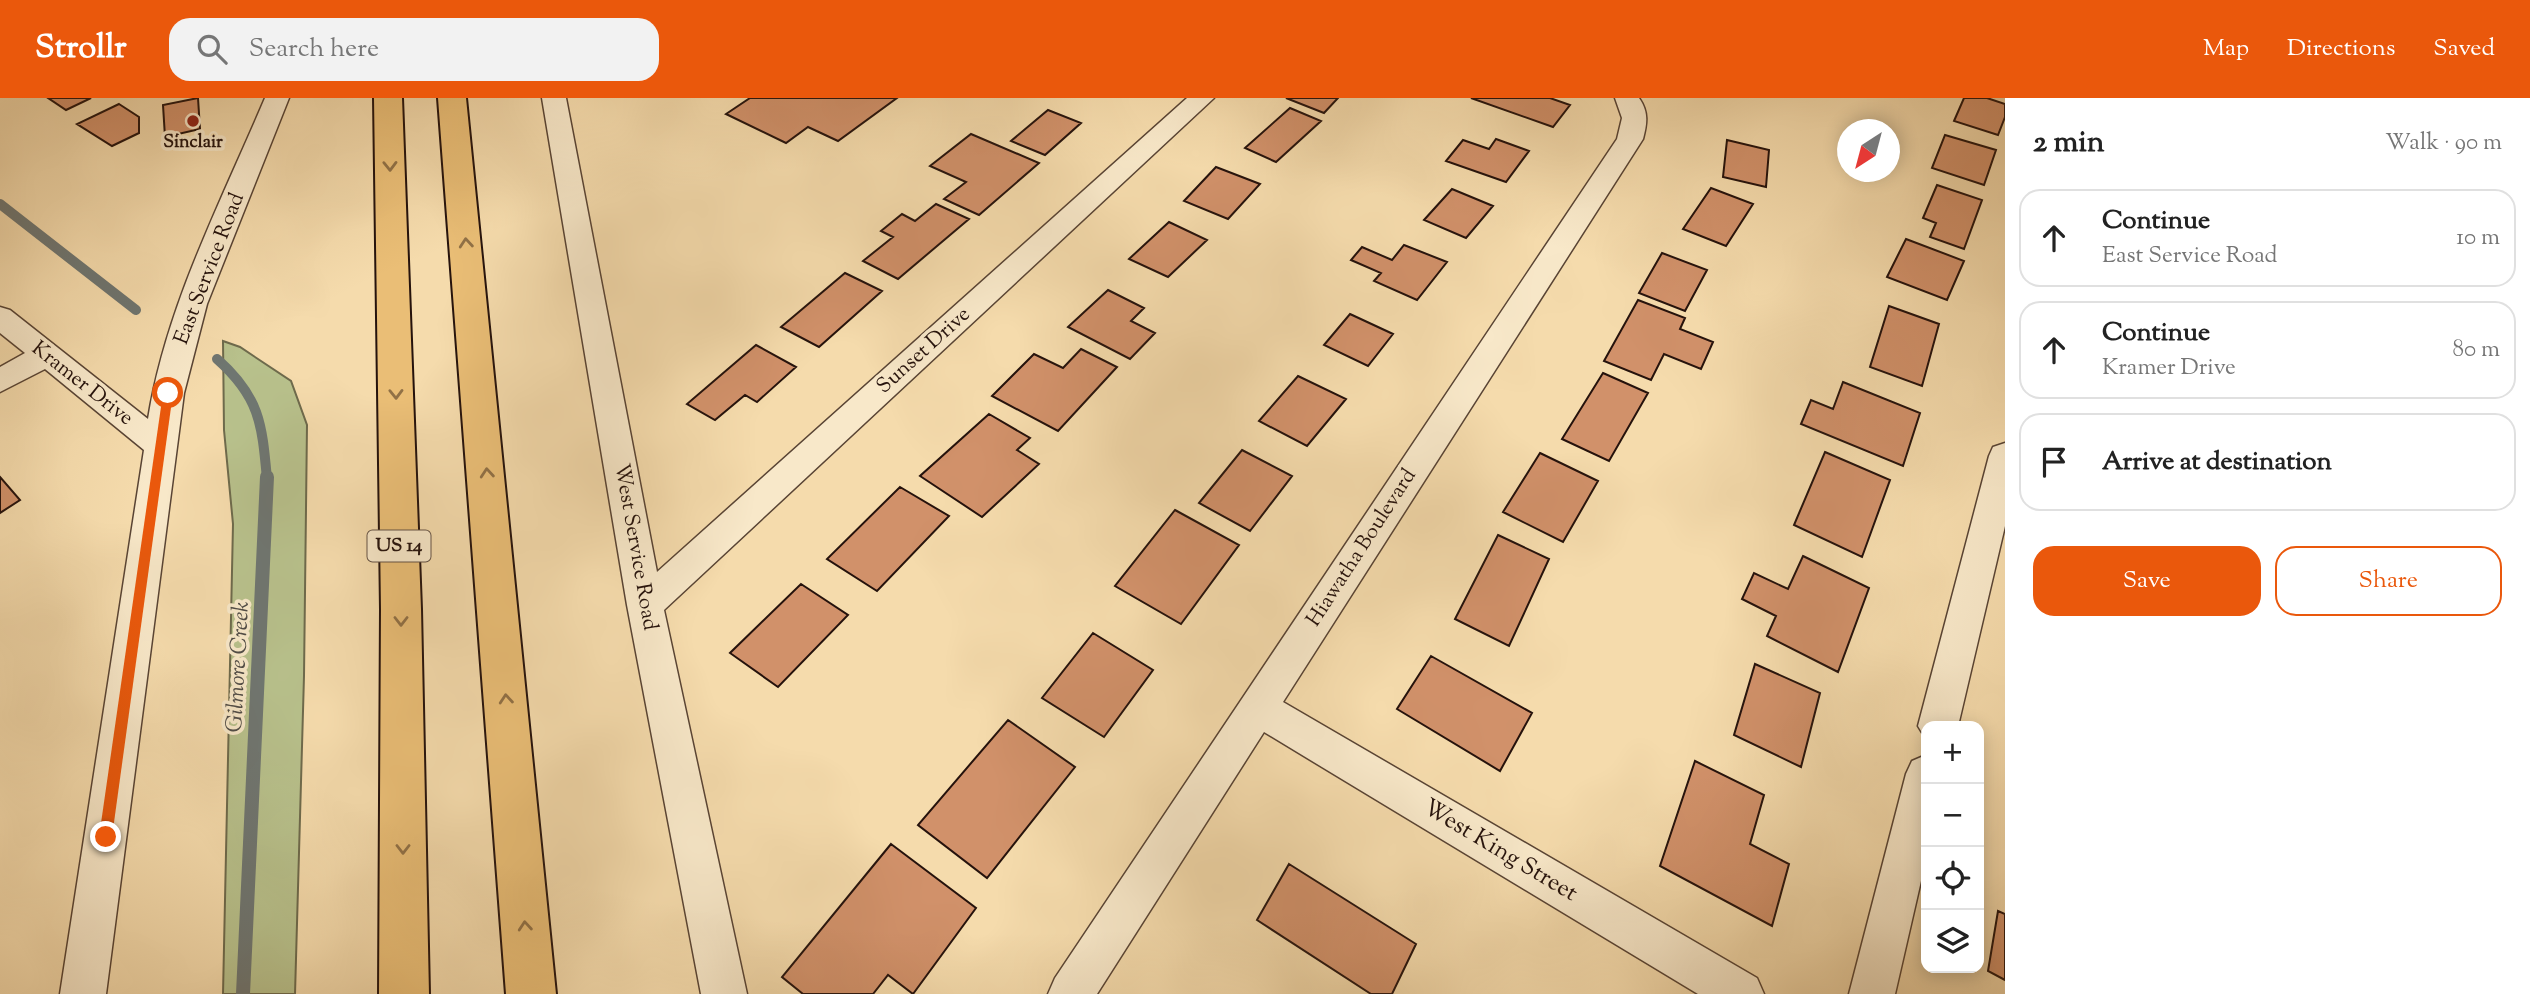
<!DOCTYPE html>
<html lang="en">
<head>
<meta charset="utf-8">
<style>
	:root { --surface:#fff; --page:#f2f2f2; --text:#222; --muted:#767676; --line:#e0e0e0; --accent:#ea580c }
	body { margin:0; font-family:"Sorts Mill Goudy",serif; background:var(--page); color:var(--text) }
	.controls { position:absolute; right:21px; bottom:21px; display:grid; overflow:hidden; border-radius:14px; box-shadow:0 4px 18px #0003 }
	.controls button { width:63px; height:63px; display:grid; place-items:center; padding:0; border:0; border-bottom:2px solid var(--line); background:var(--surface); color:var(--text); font:35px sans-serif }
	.compass { position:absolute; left:1837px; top:21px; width:63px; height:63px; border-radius:50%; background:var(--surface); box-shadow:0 4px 18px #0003; rotate:216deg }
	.stop { position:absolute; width:21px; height:21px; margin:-16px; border:5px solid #ea580c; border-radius:50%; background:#fff }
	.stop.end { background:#ea580c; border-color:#fff; box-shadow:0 2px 7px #0008 }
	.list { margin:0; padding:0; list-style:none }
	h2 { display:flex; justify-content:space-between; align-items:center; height:91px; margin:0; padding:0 28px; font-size:30px }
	h2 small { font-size:23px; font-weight:400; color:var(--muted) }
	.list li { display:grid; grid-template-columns:46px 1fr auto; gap:21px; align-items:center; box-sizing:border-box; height:98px; margin:0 14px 14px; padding:0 14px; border:2px solid var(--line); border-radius:21px }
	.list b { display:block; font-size:26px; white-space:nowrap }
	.list p { margin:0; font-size:23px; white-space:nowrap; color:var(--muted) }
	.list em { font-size:23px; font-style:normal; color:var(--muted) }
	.actions { display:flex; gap:14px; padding:21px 28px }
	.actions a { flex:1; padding:16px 0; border:2px solid var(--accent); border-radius:21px; text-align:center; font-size:24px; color:var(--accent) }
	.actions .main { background:var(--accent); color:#fff }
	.icon { flex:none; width:38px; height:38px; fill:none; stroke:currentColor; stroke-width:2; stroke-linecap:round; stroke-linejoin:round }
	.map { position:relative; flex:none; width:2005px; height:896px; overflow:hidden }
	header { display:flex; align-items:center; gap:42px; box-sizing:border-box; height:98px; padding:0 35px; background:var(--accent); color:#fff }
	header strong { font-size:33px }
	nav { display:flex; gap:38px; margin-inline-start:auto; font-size:24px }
	.search { width:490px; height:63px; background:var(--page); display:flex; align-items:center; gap:18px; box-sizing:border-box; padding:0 24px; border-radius:21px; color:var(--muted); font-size:26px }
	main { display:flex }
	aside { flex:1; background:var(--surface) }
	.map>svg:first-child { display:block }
	.green { fill:#b8c18c; stroke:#6e6a4c; stroke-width:2 }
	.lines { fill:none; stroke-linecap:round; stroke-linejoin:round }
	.stream-far1 { stroke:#6f7671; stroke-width:10 }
	.stream { stroke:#6f7671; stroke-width:14 }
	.building { fill:#d1916a; stroke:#25120c; stroke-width:2 }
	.minor-casing { stroke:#594434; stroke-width:3 }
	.trunk-casing { stroke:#25120c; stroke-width:4 }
	.minor { fill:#f8e8c9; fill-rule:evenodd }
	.trunk { fill:#eabe76; fill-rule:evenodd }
	.oneway { stroke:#917146 }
	.route { fill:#ea580c }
	.poi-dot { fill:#8f2418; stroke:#f8e8c9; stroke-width:2.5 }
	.labels { text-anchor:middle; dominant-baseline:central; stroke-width:7; stroke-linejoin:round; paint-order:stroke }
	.far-poi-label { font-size:18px; font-weight:bold; fill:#25120c; stroke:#f8e8c9 }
	.shield { fill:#f8e8c9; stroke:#645245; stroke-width:2 }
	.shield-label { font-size:19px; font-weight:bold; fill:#25120c }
	.street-label { font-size:21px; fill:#25120c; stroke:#f8e8c9 }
	.water-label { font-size:23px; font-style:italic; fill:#504c47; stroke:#f8e8c9 }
	.near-street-label { font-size:24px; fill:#25120c; stroke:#f8e8c9 }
</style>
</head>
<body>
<header>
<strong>Strollr</strong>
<div class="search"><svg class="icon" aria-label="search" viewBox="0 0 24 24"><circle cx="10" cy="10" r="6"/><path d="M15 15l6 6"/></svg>Search here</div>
<nav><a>Map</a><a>Directions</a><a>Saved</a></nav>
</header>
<main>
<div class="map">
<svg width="2005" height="896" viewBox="0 0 2005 896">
	<rect width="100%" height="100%" fill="#f5dbac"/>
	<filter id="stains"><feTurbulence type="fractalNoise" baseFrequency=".00286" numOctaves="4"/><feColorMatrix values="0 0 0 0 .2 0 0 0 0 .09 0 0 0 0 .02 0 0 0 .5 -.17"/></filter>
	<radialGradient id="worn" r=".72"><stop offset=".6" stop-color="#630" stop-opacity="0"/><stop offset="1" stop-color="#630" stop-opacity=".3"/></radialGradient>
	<path class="green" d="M223,243L240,249L291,283L307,327L304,578L295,896H223L233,426L224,332Z"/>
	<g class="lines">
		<path class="stream-far1" d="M0,106L136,212
			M217,261C260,299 262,326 267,381"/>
		<path class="stream" d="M243,896L267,379"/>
	</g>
	<path class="building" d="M48,0H91L66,12Z
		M198,0L200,31L165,39L163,7Z
		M750,0H897L838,43L808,29L786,45L726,16Z
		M1286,0H1338L1324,15Z
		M1471,0H1550L1570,7L1553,29Z
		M1964,0H1987L2005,6V19L1998,37L1954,23Z
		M119,6L139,19V35L112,48L77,26Z
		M1290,10L1321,23L1276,64L1245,50Z
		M1048,12L1081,25L1045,57L1011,43Z
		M971,36L1039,65L979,117L944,101L966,84L930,68Z
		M1945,37L1996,52L1984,87L1932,70Z
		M1496,41L1529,53L1506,84L1446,63L1463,42L1489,51Z
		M1727,42L1769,52L1766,89L1723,79Z
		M1216,69L1260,86L1228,121L1184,103Z
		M1937,87L1982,102L1964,151L1930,139L1936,125L1923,120Z
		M1711,90L1753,106L1726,148L1683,131Z
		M1452,91L1493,108L1466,140L1424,122Z
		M936,106L969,121L898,181L863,163L893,139L881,133L902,116L915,123Z
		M1169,124L1207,142L1168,179L1129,161Z
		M1906,141L1964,163L1947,202L1887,179Z
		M1404,147L1447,164L1417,202L1374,183L1381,175L1351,162L1362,149L1392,162Z
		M1662,155L1707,172L1685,213L1639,195Z
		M845,175L882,193L819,249L781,229Z
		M1108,192L1144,210L1131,223L1155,235L1130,261L1068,229Z
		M1638,202L1685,220L1680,231L1713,244L1701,271L1664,256L1651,282L1604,263Z
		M1889,208L1939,226L1922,288L1870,269Z
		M1350,216L1393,236L1368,268L1324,247Z
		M756,247L796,269L757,304L745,297L715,322L687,306Z
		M1081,251L1117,269L1058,333L992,298L1034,256L1063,270Z
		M1603,275L1648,295L1609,363L1562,341Z
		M1298,278L1346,301L1307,348L1259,323Z
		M1843,284L1920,315L1903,368L1801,326L1811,302L1833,311Z
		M989,316L1030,340L1017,352L1039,366L982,419L920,378Z
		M1242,352L1292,378L1250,433L1199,405Z
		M1825,354L1890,382L1862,459L1794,427Z
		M1540,355L1598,383L1563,444L1503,414Z
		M0,379L20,402L0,415Z
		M900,389L949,418L877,493L827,461Z
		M1175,412L1239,447L1181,526L1115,488Z
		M1498,437L1549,461L1509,548L1455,521Z
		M1803,458L1869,490L1838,574L1767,538L1776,518L1742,501L1754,475L1788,491Z
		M801,486L848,517L778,589L730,555Z
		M1093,535L1153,572L1104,639L1042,600Z
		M1431,558L1532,615L1500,673L1397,611Z
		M1755,566L1820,595L1801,669L1734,637Z
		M1008,622L1075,669L987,780L918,727Z
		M1695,663L1764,697L1750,746L1789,766L1772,828L1660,768Z
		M891,746L976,810L913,896L888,877L873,896H803L782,879Z
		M1289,766L1416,846L1392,896H1371L1257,822Z
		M1998,813L2005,816V882L1988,873Z"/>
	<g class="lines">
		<defs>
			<path id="minor" d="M265,0H289L207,206L184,295L106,896H60L144,352L45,271L0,294V269L25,255L0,235V209L10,212L148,321C166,208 221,104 265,0Z
				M542,0H566L657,474L1187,0H1214L664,512L747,896H701L627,507Z
				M1615,0H1639C1649,14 1647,26 1643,41L1283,604L1757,880L1764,896H1698L1264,634L1097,896H1048L1055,880L1617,41L1622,20Z
				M2005,345V428L1958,628H1926V641L1918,628L1989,358L1993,349Z
				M1926,657V761L1895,896H1849L1906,676L1912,663Z"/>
			<path id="trunk" d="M374,0H402L421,511L429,896H379L381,511Z
				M438,0H466L556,896H506Z"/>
		</defs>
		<use href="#minor" class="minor-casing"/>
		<use href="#trunk" class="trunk-casing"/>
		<use href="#minor" class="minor"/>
		<use href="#trunk" class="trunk"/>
	</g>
	<defs><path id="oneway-chevron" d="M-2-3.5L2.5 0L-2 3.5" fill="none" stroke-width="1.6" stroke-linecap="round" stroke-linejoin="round" transform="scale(1.75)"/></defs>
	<g class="oneway">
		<use href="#oneway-chevron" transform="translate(390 68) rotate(89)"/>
		<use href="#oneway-chevron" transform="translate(466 145) rotate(-95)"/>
		<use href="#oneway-chevron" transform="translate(396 296) rotate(89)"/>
		<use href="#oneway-chevron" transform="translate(487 375) rotate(-95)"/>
		<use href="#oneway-chevron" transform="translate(401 523) rotate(90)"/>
		<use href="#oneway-chevron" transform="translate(506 601) rotate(-95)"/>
		<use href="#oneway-chevron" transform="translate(403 751) rotate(90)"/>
		<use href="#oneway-chevron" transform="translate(525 828) rotate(-95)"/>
	</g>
	<path class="route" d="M168,291L173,295L112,739L106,745L99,739L163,295Z"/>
	<circle class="poi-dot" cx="193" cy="23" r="7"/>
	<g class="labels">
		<g class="far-poi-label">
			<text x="193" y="45">Sinclair</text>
		</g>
		<rect class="shield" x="367.5" y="432.5" width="63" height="31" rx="5"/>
		<g class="shield-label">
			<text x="399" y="448">US 14</text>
		</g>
		<g class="street-label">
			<text transform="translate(210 171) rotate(-69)">East Service Road</text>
			<text transform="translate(924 253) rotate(-42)">Sunset Drive</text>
			<text transform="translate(82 286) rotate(38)">Kramer Drive</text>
			<text transform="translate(635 449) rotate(80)">West Service Road</text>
			<text transform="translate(1362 450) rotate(-57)">Hiawatha Boulevard</text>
		</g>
		<g class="water-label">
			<text transform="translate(239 569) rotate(-87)">Gilmore Creek</text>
		</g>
		<g class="near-street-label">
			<text transform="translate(1500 753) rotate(31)">West King Street</text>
		</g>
	</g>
	<rect width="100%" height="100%" filter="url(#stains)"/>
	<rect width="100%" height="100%" fill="url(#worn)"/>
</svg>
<div class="controls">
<button>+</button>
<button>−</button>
<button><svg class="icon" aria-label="locate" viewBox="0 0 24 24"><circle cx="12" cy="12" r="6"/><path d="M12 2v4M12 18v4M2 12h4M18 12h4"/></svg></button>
<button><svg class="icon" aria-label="layers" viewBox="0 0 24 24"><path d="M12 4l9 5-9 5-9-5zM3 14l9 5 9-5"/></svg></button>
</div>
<svg class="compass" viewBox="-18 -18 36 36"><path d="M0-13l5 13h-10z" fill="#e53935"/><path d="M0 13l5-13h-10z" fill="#767676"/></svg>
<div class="stop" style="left:168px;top:295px"></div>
<div class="stop end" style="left:106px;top:739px"></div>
</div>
<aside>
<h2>2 min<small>Walk · 90 m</small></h2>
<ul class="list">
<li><svg class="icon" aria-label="ahead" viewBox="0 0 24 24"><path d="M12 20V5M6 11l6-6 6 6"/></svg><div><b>Continue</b><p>East Service Road</p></div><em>10 m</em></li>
<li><svg class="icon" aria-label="ahead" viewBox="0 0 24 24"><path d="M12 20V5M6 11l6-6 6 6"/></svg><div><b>Continue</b><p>Kramer Drive</p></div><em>80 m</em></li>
<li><svg class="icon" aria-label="arrive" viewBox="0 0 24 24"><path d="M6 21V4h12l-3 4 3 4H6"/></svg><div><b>Arrive at destination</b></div></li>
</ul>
<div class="actions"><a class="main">Save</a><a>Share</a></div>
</aside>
</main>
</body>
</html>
